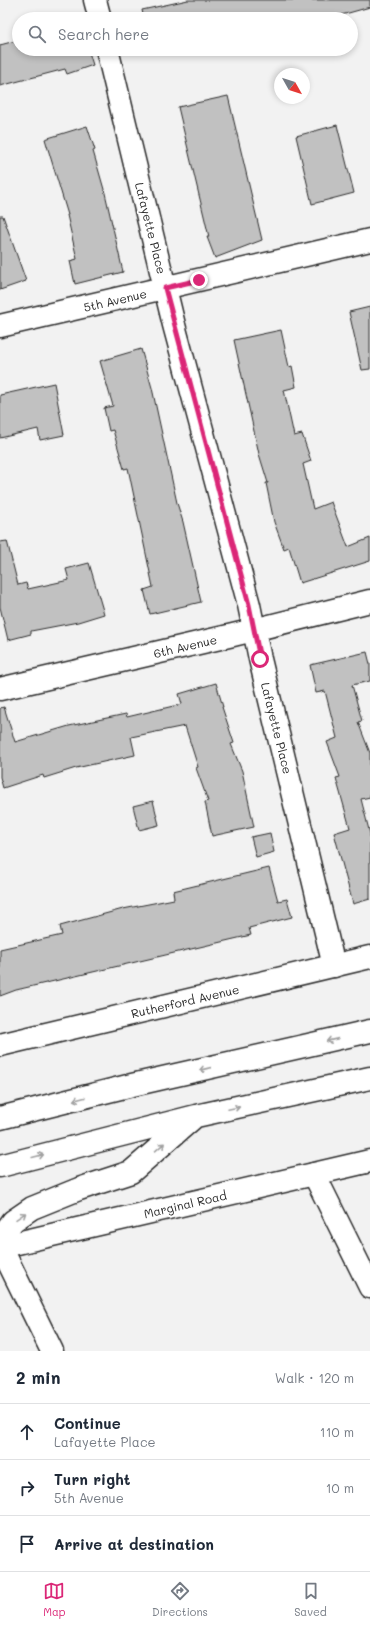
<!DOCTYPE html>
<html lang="en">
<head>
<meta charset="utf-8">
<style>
	:root { --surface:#fff; --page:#f6f6f7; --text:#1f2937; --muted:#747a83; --line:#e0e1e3; --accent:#db2777 }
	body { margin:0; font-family:Mali,sans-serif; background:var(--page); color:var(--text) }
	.compass { position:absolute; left:274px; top:68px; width:36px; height:36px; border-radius:50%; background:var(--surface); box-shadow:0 2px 6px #0003; rotate:129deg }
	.stop { position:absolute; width:12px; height:12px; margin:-9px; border:3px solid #db2777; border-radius:50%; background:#fff }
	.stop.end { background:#db2777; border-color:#fff; box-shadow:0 1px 4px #0008 }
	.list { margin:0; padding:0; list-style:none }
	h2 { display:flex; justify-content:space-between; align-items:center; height:52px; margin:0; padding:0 16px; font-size:17px }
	h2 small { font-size:13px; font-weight:400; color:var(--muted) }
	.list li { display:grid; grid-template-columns:26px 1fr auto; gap:12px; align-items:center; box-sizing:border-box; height:56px; padding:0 16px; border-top:1px solid var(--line) }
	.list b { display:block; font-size:15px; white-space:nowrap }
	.list p { margin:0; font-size:13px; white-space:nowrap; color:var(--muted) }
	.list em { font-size:13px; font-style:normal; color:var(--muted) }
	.icon { flex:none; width:22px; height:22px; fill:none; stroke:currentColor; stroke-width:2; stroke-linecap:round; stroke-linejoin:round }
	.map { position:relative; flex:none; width:370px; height:1351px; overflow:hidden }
	.search { position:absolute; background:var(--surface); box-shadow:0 2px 6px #0003; left:12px; right:12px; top:12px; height:44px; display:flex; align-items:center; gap:10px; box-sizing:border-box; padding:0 14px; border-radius:22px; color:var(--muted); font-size:15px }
	.sheet { height:220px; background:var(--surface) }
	nav { display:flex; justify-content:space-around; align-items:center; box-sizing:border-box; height:56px; border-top:1px solid var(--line); background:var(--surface); font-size:11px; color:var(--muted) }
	nav a { display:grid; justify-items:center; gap:2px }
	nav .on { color:var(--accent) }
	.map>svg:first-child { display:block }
	.building { fill:#c1c1c1; stroke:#2b2b2b }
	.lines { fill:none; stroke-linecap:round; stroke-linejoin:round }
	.street-casing { stroke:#2b2b2b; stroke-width:25 }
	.primary-casing { stroke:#2b2b2b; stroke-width:25 }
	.highway-casing { stroke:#2b2b2b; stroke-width:25 }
	.street { stroke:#fff; stroke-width:22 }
	.primary { stroke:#fff; stroke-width:22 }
	.highway { stroke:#fff; stroke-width:22 }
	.oneway { stroke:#a0a0a0 }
	.route { stroke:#db2777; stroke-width:5 }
	.labels { text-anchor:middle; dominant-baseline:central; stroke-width:3.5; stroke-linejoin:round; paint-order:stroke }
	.street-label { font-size:12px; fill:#2b2b2b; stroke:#fff }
</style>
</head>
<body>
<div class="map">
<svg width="370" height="1351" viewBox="0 0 370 1351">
	<rect width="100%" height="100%" fill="#f2f2f2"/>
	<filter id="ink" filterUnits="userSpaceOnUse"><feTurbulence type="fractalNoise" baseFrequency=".025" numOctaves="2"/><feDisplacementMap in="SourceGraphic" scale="8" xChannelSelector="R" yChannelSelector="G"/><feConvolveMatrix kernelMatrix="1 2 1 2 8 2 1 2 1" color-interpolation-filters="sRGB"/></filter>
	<g filter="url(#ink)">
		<path class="building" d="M188,0H370V7L327,19H144L142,10Z
			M19,40V49H88L93,65L67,74L65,69L0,86V45Z
			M228,96L262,240L215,258L207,237H209L178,107Z
			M337,125L354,193L312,204L296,136Z
			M87,126L95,150L93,151L105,193L123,272L75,284L70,261L77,259L67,215H68L45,139Z
			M0,216H3L26,281L0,290Z
			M370,307V369L362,370L349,312Z
			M281,330L289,367L292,366L296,387L284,390L294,436L302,434L311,461L303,464L313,509L331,502L348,547L370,538V561L300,583L289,547L284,549L274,522L266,483H268L259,454L234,340Z
			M141,349L152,388L177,503L183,522L201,602L150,614L144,590L153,587L128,468L124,469L113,430L109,431L104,408L113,406L100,361Z
			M54,383L64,435L40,440L38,429L0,438V395Z
			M7,541L18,585L26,583L28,589L69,580L66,569L89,563L104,614L78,622L31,631V634L8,640L0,607V542Z
			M367,652L370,664V681L352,685L362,721L358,722L370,753V797L361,799L370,834V899L353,904L334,833L350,828L336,778L340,777L327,742L337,738L325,691L316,693L310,665Z
			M216,683L223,707H222L234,743L231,744L242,771L254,827L212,836L205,802L208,801L196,768L198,767L185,726L131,737L135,755L76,768L44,778L43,775L3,788L0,777V708L4,707L15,742L69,726L126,714L127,717L182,704L179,694Z
			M153,801L159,825L139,830L133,806Z
			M270,833L274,852L256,857L251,837Z
			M269,868L278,901L287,899L292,917L249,928L251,935L16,990L0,996V949L62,935L60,926L123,909L174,899L173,891Z"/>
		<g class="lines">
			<defs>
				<path id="street" d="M95,0L100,19
					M107,49L174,325L249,605L260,659L334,966
					M0,326L370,240
					M0,689L233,635L370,601
					M314,1174L370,1287
					M1,1247L52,1351"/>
				<path id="primary" d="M0,1045L370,957
					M0,1247L370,1161"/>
				<path id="highway" d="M0,1118L132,1085L370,1031
					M0,1166L196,1116L370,1078
					M1,1247L2,1236L13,1221L32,1208L79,1189L131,1172L192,1119"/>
			</defs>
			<use href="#street" class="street-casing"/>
			<use href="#primary" class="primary-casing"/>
			<use href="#highway" class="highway-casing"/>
			<use href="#street" class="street"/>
			<use href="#primary" class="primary"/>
			<use href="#highway" class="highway"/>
		</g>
		<defs><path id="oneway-shaft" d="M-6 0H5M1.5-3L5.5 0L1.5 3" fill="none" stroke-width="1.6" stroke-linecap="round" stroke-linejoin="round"/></defs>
		<g class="oneway">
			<use href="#oneway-shaft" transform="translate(332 1040) rotate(167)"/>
			<use href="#oneway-shaft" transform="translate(205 1069) rotate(167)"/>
			<use href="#oneway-shaft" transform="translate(79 1099) rotate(166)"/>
			<use href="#oneway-shaft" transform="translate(234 1108) rotate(-12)"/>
			<use href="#oneway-shaft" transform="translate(160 1147) rotate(-41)"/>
			<use href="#oneway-shaft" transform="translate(38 1156) rotate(-14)"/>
			<use href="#oneway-shaft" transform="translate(21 1216) rotate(-34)"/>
		</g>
	</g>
	<g class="lines" filter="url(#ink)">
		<path class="route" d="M199,280L165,288L249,605L260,659"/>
	</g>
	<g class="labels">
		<g class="street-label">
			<text transform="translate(151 228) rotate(76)">Lafayette Place</text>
			<text transform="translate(115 300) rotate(-13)">5th Avenue</text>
			<text transform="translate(185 646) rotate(-13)">6th Avenue</text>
			<text transform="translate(277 728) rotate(76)">Lafayette Place</text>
			<text transform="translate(185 1001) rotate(-13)">Rutherford Avenue</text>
			<text transform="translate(185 1204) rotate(-13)">Marginal Road</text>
		</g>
	</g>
</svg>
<svg class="compass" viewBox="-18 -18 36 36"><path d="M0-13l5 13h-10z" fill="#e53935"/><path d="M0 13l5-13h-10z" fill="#747a83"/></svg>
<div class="stop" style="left:260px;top:659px"></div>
<div class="stop end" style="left:199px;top:280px"></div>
<div class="search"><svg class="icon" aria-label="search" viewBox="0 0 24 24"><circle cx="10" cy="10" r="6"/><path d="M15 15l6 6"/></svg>Search here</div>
</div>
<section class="sheet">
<h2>2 min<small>Walk · 120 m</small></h2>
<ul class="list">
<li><svg class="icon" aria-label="ahead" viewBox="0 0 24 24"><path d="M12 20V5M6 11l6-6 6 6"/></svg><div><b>Continue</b><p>Lafayette Place</p></div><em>110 m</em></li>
<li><svg class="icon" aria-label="right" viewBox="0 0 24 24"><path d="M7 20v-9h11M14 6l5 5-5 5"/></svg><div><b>Turn right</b><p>5th Avenue</p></div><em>10 m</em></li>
<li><svg class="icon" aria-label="arrive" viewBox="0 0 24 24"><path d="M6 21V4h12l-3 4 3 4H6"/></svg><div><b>Arrive at destination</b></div></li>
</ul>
</section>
<nav>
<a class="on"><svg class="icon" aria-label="map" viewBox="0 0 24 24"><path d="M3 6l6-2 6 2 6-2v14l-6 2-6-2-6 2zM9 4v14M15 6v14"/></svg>Map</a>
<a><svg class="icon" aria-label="directions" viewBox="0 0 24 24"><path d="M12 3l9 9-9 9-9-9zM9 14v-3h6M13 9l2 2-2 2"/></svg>Directions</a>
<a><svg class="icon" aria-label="saved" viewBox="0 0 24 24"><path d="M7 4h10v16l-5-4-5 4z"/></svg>Saved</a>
</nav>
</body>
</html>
